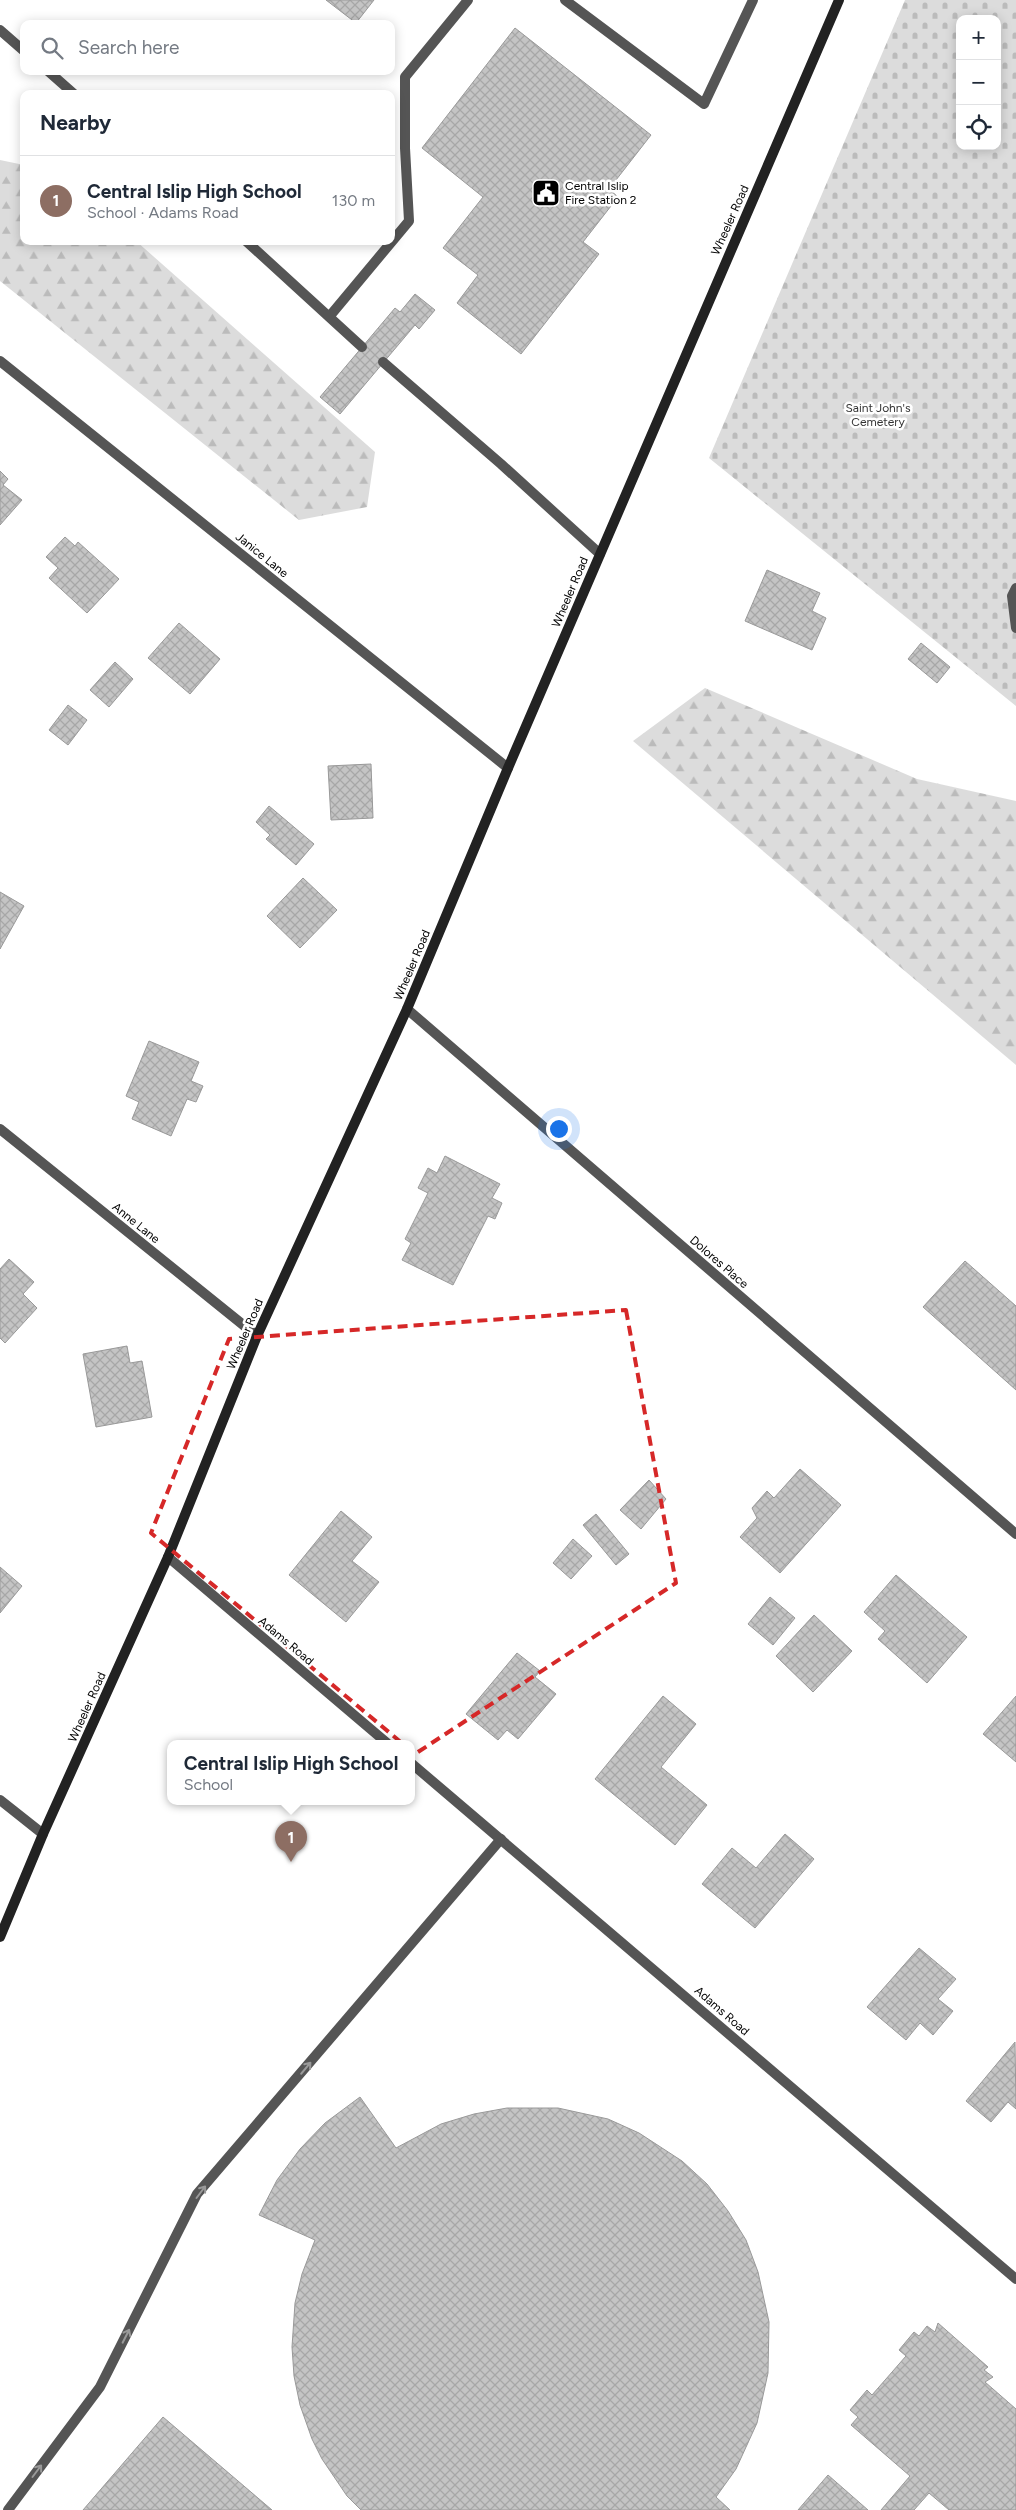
<!DOCTYPE html>
<html lang="en">
<head>
<meta charset="utf-8">
<style>
	:root { --surface:#fff; --page:#f2f2f3; --text:#1f2937; --muted:#747a83; --line:#e0e1e3; --accent:#000 }
	body { margin:0; font-family:Figtree,sans-serif; background:var(--page); color:var(--text) }
	.controls { position:absolute; right:15px; top:15px; display:grid; overflow:hidden; border-radius:10px; box-shadow:0 2px 12px #0003 }
	.controls button { width:45px; height:45px; display:grid; place-items:center; padding:0; border:0; border-bottom:1px solid var(--line); background:var(--surface); color:var(--text); font:25px sans-serif }
	.you { position:absolute; left:558px; top:1128px; width:18px; height:18px; margin:-12px; border:4px solid #fff; border-radius:50%; background:#1a73e8; box-shadow:0 0 0 8px #1a73e833 }
	.badge { display:grid; place-items:center; width:32px; height:32px; border-radius:50%; background:var(--accent); color:#fff; font-size:16px; font-weight:700 }
	.pin { position:absolute; translate:-50% -41px; filter:drop-shadow(0 1px 2px #0008) }
	.pin::after { content:''; position:absolute; top:26px; width:18px; height:15px; background:inherit; clip-path:polygon(0 0,100% 0,50% 100%) }
	.popup { position:absolute; left:167px; top:1740px; width:248px; height:65px; box-sizing:border-box; display:grid; place-content:center; border-radius:10px; background:var(--surface); filter:drop-shadow(0 1px 4px #0005); font-size:16px; white-space:nowrap; color:var(--muted) }
	.popup b { font-size:19px; color:var(--text) }
	.popup::after { content:''; position:absolute; left:50%; top:100%; margin-left:-10px; border:10px solid transparent; border-top-color:var(--surface) }
	.list { margin:0; padding:0; list-style:none }
	h2 { display:flex; justify-content:space-between; align-items:center; height:65px; margin:0; padding:0 20px; font-size:21px }
	h2 small { font-size:16px; font-weight:400; color:var(--muted) }
	.list li { display:grid; grid-template-columns:32px 1fr auto; gap:15px; align-items:center; box-sizing:border-box; height:90px; padding:0 20px; border-top:1px solid var(--line) }
	.list b { display:block; font-size:19px; white-space:nowrap }
	.list p { margin:0; font-size:16px; white-space:nowrap; color:var(--muted) }
	.list em { font-size:16px; font-style:normal; color:var(--muted) }
	.icon { flex:none; width:28px; height:28px; fill:none; stroke:currentColor; stroke-width:2; stroke-linecap:round; stroke-linejoin:round }
	.map { position:relative; flex:none; width:1016px; height:2510px; overflow:hidden }
	.search { position:absolute; background:var(--surface); box-shadow:0 2px 12px #0003; left:20px; top:20px; width:375px; height:55px; display:flex; align-items:center; gap:12px; box-sizing:border-box; padding:0 18px; border-radius:10px; color:var(--muted); font-size:19px }
	.panel { position:absolute; background:var(--surface); box-shadow:0 2px 12px #0003; left:20px; top:90px; width:375px; height:155px; border-radius:10px }
	.map>svg:first-child { display:block }
	.forest { fill:url(#forest-firs) }
	.cemetery { fill:url(#cemetery-stones); fill-rule:evenodd }
	.building { fill:url(#building-cross-hatch); stroke:#999 }
	.lines { fill:none; stroke-linecap:round; stroke-linejoin:round }
	.lane { stroke:#555; stroke-width:10 }
	.street { stroke:#555; stroke-width:10 }
	.secondary { stroke:#222; stroke-width:10 }
	.oneway { stroke:#999 }
	.marked { fill:none; stroke:#d62828; stroke-width:4; stroke-dasharray:10 6; stroke-linejoin:round }
	.labels { text-anchor:middle; dominant-baseline:central; stroke-width:5; stroke-linejoin:round; paint-order:stroke }
	.poi-label { font-size:12px; fill:#000; stroke:#fff; text-anchor:start }
	.street-label { font-size:12px; fill:#000; stroke:#fff }
	.park-label { font-size:12px; fill:#333; stroke:#fff }
</style>
</head>
<body>
<div class="map">
<svg width="1016" height="2510" viewBox="0 0 1016 2510">
	<defs>
		<pattern id="forest-firs" width="22" height="20" patternUnits="userSpaceOnUse" patternTransform="scale(1.25)"><rect width="22" height="20" fill="#dcdcdc"/><path d="M5 1l3.5 6h-7zM16 11l3.5 6h-7z" fill="#bbb"/></pattern>
		<pattern id="cemetery-stones" width="16" height="16" patternUnits="userSpaceOnUse" patternTransform="scale(1.25)"><rect width="16" height="16" fill="#dcdcdc"/><path d="M2 7V4a2 2 0 0 1 4 0v3zM10 15v-3a2 2 0 0 1 4 0v3z" fill="#bbb"/></pattern>
		<pattern id="building-cross-hatch" width="8" height="8" patternUnits="userSpaceOnUse" patternTransform="scale(1.25)"><rect width="8" height="8" fill="#c4c4c4"/><path d="M0 0l8 8M0 8l8-8" fill="none" stroke="#a7a7a7"/></pattern>
	</defs>
	<rect width="100%" height="100%" fill="#fff"/>
	<path class="forest" d="M0,160L24,165V241H136L375,452L367,507L299,520L0,281Z
		M705,688L917,779L1016,801V1065L633,741Z"/>
	<path class="cemetery" d="M905,0H1016V706L709,458ZM960,19H997V146H960Z"/>
	<path class="building" d="M326,0H374L356,23Z
		M515,28L651,135L609,189L618,197L583,242L599,254L521,354L457,303L478,275L443,248L483,197L422,148Z
		M415,294L435,310L419,329L415,325L340,414L320,397L395,308L400,312Z
		M0,471L8,479L3,485L22,500L0,525Z
		M65,537L75,546L78,542L119,579L87,613L49,578L58,568L46,557Z
		M767,570L820,593L812,611L826,618L812,650L745,621Z
		M179,623L220,659L190,694L148,658Z
		M921,643L950,667L937,683L908,659Z
		M115,662L133,679L109,707L90,690Z
		M68,705L87,720L68,745L49,730Z
		M371,764L373,818L331,820L328,766Z
		M269,806L314,844L296,865L266,839L270,835L256,822Z
		M303,878L337,910L300,948L267,916Z
		M0,892L24,906L0,949Z
		M149,1041L199,1062L191,1081L203,1086L196,1102L187,1099L171,1136L132,1119L139,1102L126,1096Z
		M445,1156L500,1184L492,1198L502,1203L495,1219L488,1216L453,1285L402,1260L411,1243L405,1239L428,1193L418,1188L428,1168L437,1173Z
		M9,1259L34,1282L23,1294L37,1308L5,1343L0,1338V1269Z
		M965,1261L1016,1306V1390L923,1307Z
		M127,1346L130,1363L142,1361L152,1417L96,1427L83,1354Z
		M800,1469L841,1505L780,1573L740,1537L757,1518L752,1508L767,1491L774,1498Z
		M649,1480L666,1499L641,1529L620,1510Z
		M341,1511L372,1537L352,1561L379,1582L346,1622L289,1575Z
		M596,1514L629,1554L616,1565L583,1525Z
		M573,1539L592,1556L571,1579L553,1563Z
		M0,1567L22,1586L0,1613Z
		M896,1575L967,1637L927,1683L878,1639L885,1631L864,1612Z
		M770,1597L795,1618L773,1645L748,1624Z
		M814,1615L852,1651L813,1692L776,1656Z
		M517,1653L540,1671L535,1677L556,1694L518,1739L507,1730L498,1740L466,1714Z
		M663,1696L696,1724L661,1767L707,1805L675,1845L595,1779Z
		M1016,1696V1762L983,1734Z
		M785,1834L814,1859L755,1928L702,1884L732,1848L756,1868Z
		M919,1948L956,1979L938,1999L953,2011L933,2035L920,2023L906,2040L867,2007Z
		M1015,2042L1016,2109L1008,2102L991,2122L966,2101Z
		M360,2097L396,2148L441,2124L474,2114L507,2108H558L608,2119L639,2133L682,2161L707,2184L728,2211L746,2240L758,2272L769,2322L768,2373L757,2423L736,2469L716,2497L730,2510H361L347,2496L322,2459L312,2439L300,2405L294,2376L292,2347L295,2303L302,2274L315,2240L259,2215L277,2180L300,2149L325,2123Z
		M938,2323L988,2367L984,2370L993,2377L985,2382L1016,2409V2510H949L929,2493L914,2510H881L910,2476L851,2425L858,2417L850,2410L867,2390L872,2395L906,2356L899,2350L914,2332L919,2336L927,2326L935,2332Z
		M163,2417L272,2510H83Z
		M828,2475L868,2510H798Z"/>
	<g class="lines">
		<path class="lane" d="M565,0L704,104L753,0
			M0,30L24,51
			M48,71L74,94
			M246,241L362,347
			M329,317L409,221L405,148V77L468,0
			M383,362L501,464L600,554
			M1016,588L1012,596L1016,628
			M8,2510L100,2387L197,2194L501,1839"/>
		<path class="street" d="M0,361L508,768
			M407,1009L1016,1534
			M0,1129L257,1336
			M168,1557L387,1743
			M411,1763L1016,2279
			M0,1800L43,1834"/>
		<path class="secondary" d="M0,1937L43,1834L168,1557L257,1336L407,1009L508,768L839,0"/>
	</g>
	<defs><path id="oneway-shaft" d="M-6 0H5M1.5-3L5.5 0L1.5 3" fill="none" stroke-width="1.6" stroke-linecap="round" stroke-linejoin="round" transform="scale(1.25)"/></defs>
	<g class="oneway">
		<use href="#oneway-shaft" transform="translate(306 2068) rotate(-50)"/>
		<use href="#oneway-shaft" transform="translate(201 2192) rotate(-53)"/>
		<use href="#oneway-shaft" transform="translate(126 2336) rotate(-63)"/>
		<use href="#oneway-shaft" transform="translate(37 2471) rotate(-53)"/>
	</g>
	<path class="marked" d="M626,1310L676,1583L415,1754L151,1533L229,1339Z"/>
	<defs>
		<symbol id="civic-square" viewBox="-11 -11 22 22"><rect x="-9" y="-9" width="18" height="18" rx="4" fill="#000" stroke="#fff"/><path d="M-.6-6.5H3V-4.5H.6V-3L4-1V1h2V6H-6V1h2V-1L-.6-3ZM-1.2 2.5V6h2.4V2.5Z" fill="#fff"/></symbol>
	</defs>
	<g fill-rule="evenodd">
		<use href="#civic-square" x="530" y="177" width="32" height="32"/>
	</g>
	<g class="labels">
		<g class="poi-label">
			<text x="565" y="186">Central Islip<tspan x="565" dy="14">Fire Station 2</tspan></text>
		</g>
		<g class="street-label">
			<text transform="translate(730 220) rotate(-66)">Wheeler Road</text>
			<text transform="translate(262 555) rotate(39)">Janice Lane</text>
			<text transform="translate(570 592) rotate(-67)">Wheeler Road</text>
			<text transform="translate(412 965) rotate(-67)">Wheeler Road</text>
			<text transform="translate(136 1223) rotate(39)">Anne Lane</text>
			<text transform="translate(719 1262) rotate(41)">Dolores Place</text>
			<text transform="translate(245 1334) rotate(-67)">Wheeler Road</text>
			<text transform="translate(286 1641) rotate(40)">Adams Road</text>
			<text transform="translate(87 1707) rotate(-66)">Wheeler Road</text>
			<text transform="translate(722 2011) rotate(41)">Adams Road</text>
		</g>
		<g class="park-label">
			<text x="878" y="408">Saint John's<tspan x="878" dy="14">Cemetery</tspan></text>
		</g>
	</g>
</svg>
<div class="controls">
<button>+</button>
<button>−</button>
<button><svg class="icon" aria-label="locate" viewBox="0 0 24 24"><circle cx="12" cy="12" r="6"/><path d="M12 2v4M12 18v4M2 12h4M18 12h4"/></svg></button>
</div>
<div class="you"></div>
<div class="pin badge" style="left:291px;top:1862px;background:#8d6e63">1</div>
<div class="popup"><b>Central Islip High School</b>School</div>
<div class="search"><svg class="icon" aria-label="search" viewBox="0 0 24 24"><circle cx="10" cy="10" r="6"/><path d="M15 15l6 6"/></svg>Search here</div>
<section class="panel">
<h2>Nearby<small></small></h2>
<ul class="list">
<li><span class="badge" style="background:#8d6e63">1</span><div><b>Central Islip High School</b><p>School · Adams Road</p></div><em>130 m</em></li>
</ul>
</section>
</div>
</body>
</html>
